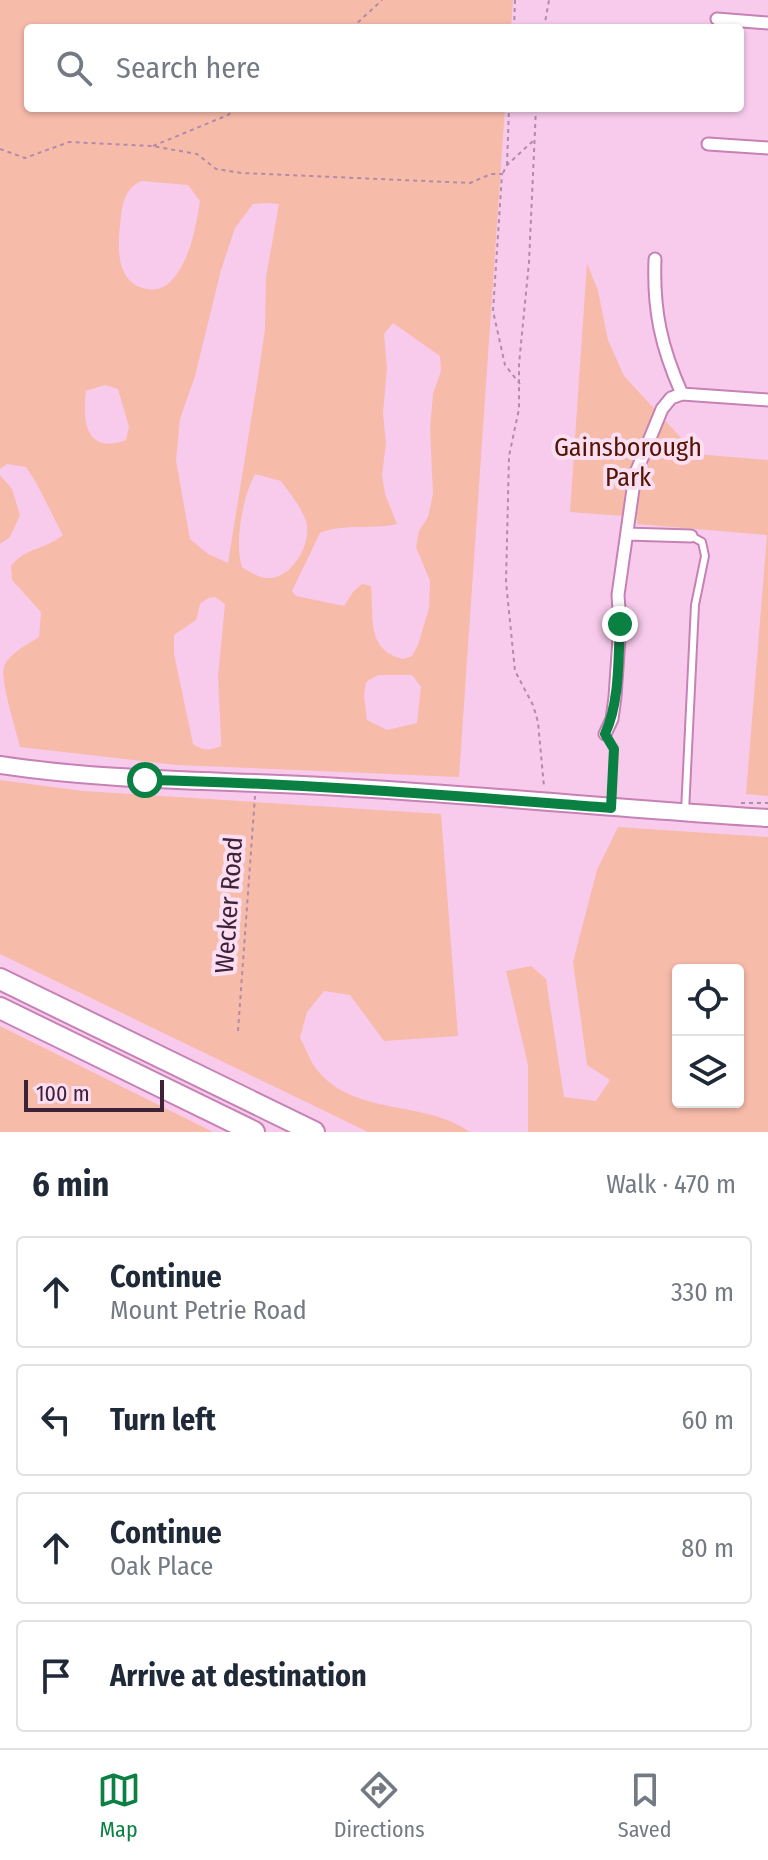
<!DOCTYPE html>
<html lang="en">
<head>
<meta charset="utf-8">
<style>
	:root { --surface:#fff; --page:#f6f6f7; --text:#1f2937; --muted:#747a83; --line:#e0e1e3; --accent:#0b8043 }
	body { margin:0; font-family:"Fira Sans Condensed",sans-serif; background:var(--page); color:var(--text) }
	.controls { position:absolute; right:24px; bottom:24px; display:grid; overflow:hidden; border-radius:8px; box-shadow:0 2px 6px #0004 }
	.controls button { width:72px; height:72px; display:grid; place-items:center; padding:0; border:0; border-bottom:2px solid var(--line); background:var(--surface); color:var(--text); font:40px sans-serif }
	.scale { position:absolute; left:24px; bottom:20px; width:140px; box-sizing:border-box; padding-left:8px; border:4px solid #3e2238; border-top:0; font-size:22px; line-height:28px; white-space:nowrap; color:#3e2238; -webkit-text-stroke:6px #fcdef3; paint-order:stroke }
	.stop { position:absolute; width:24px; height:24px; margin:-18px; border:6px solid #0b8043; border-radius:50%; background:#fff }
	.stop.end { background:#0b8043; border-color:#fff; box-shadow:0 2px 8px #0008 }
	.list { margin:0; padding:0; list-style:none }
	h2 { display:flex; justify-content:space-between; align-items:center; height:104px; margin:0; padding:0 32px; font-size:34px }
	h2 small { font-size:26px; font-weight:400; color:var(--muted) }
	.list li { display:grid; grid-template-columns:52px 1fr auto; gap:24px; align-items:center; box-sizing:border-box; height:112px; margin:0 16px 16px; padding:0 16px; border:2px solid var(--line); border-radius:8px }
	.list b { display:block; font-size:30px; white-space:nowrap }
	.list p { margin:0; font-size:26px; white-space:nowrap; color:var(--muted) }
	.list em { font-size:26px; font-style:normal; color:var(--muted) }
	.icon { flex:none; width:44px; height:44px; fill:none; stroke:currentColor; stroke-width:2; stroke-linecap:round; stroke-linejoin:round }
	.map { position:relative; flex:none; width:768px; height:1132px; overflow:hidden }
	.search { position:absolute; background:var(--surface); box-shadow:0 2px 6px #0004; left:24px; right:24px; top:24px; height:88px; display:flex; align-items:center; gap:20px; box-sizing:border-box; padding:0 28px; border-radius:8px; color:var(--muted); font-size:30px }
	.sheet { height:616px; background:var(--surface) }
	nav { display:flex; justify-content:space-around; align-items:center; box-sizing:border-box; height:112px; border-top:2px solid var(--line); background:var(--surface); font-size:22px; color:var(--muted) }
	nav a { display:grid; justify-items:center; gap:4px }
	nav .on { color:var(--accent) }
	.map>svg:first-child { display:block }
	.green { fill:#f7bbaa; fill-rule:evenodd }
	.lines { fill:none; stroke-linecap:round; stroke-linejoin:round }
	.lane-casing { stroke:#c681b5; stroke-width:10 }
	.street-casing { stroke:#c681b5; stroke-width:15 }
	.secondary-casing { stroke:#c681b5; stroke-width:20 }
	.highway-casing { stroke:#c681b5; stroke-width:24 }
	.path { stroke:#b18ba8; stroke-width:2; stroke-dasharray:4 4; stroke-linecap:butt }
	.lane { stroke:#fff; stroke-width:6 }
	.street { stroke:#fff; stroke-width:11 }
	.secondary { stroke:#fff; stroke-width:16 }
	.highway { stroke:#fff; stroke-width:20 }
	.route { stroke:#0b8043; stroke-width:10 }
	.labels { text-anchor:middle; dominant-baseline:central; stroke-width:8; stroke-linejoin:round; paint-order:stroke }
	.park-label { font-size:26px; fill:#541402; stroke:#fcdef3 }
	.street-label { font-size:26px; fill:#3e2238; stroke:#fcdef3 }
</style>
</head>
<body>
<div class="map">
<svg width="768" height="1132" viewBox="0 0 768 1132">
	<rect width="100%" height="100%" fill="#f8cbec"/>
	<path class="green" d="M0,0H513L511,28H28V108H505L459,777L177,765L20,747C16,729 0,682 4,666C10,653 28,644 39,637L41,612L12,580L11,566C26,547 45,550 63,535C50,512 41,488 26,467L7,464L0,469ZM141,181L188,185L200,201C196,227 190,262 170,282C164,288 155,291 147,289C113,283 118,242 121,216C123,201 126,188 141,181ZM267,203L279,204L266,277L265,329L258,377L228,563L208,554L190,539L176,460L180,419L195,376L221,270L235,228L253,204ZM393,323L440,356L441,371L433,394L430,429L433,494L428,517L419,531L416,547L430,581L429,608L418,645L412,656L403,659C366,650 374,618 371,586L362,584L353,592L344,606L296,596L292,591L320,533C344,523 372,530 397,524L385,494L382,475L386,443L383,413L387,368L384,334ZM105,385L118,389L129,427L126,440C86,455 82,421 86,391ZM255,474L281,481C290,493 304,511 307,525C310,545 293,576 271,578C260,579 251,573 242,567C234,543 243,496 255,474ZM215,597L225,604L218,677L221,738V746C209,751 203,751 193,744L174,654V635L196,620L200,604L208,598ZM378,675H412L421,687L417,723L387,730L367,720L364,696L366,682Z
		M587,263L598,291L608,340L624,376L696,454L768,460V796L746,794L767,535L637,524V517L570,512Z
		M0,475L12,489L20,515L10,537L0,544Z
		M0,780L83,791L441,814L458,1036L384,1041L350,995L324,991L307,1012L300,1038C306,1048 310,1062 318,1071C355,1116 425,1100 470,1132H368L0,954Z
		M618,827L768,837V1132H528V1065L506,971L531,966L546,979L564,1097L596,1101L610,1080L587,1065L573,962L597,870ZM678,970H738V1102H678Z
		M0,1026L213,1132H0Z"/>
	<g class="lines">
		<defs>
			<path id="lane" d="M685,812L695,605L705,556L702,542L691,536"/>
			<path id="street" d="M717,19L768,23
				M708,144L768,148
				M655,259C653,310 661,347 682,394
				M627,534L691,536
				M605,734L612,719L615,697L620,624L618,595L635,475L662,409L671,398L682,394L768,400"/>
			<path id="secondary" d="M0,765C112,782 225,780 339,787C482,795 625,809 768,818"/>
			<path id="highway" d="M0,979L314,1132
				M0,1008L254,1132"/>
		</defs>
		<use href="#lane" class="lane-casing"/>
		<use href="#street" class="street-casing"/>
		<use href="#secondary" class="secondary-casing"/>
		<use href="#highway" class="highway-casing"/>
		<path class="path" d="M352,28L382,0
			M514,28L515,0
			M544,28L549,0
			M536,108L529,262L519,364V409L509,456L506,582L515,671L533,705L538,722L544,787
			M153,146L228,115L237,108
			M0,149L25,158L69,142L152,146L197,154L216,169L242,173L470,183L491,174H502L493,311L505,365L520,384
			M507,165L509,108
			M503,173L507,165L534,140
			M609,742L614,749L612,794
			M741,803H768
			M238,1031L255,796"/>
		<use href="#lane" class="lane"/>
		<use href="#street" class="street"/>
		<use href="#secondary" class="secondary"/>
		<use href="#highway" class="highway"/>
	</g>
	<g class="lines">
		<path class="route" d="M145,780C301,783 455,796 611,808L614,749L605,734C620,701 618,660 620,624"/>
	</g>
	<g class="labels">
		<g class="park-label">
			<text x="628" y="447">Gainsborough<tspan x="628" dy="30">Park</tspan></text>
		</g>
		<g class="street-label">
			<text transform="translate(229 905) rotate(-86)">Wecker Road</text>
		</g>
	</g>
</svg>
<div class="controls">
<button><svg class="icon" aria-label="locate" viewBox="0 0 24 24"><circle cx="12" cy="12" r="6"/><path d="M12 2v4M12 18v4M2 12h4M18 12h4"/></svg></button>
<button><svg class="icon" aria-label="layers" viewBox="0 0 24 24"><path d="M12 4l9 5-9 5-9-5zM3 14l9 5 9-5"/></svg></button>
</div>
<div class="scale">100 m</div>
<div class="stop" style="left:145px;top:780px"></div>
<div class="stop end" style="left:620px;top:624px"></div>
<div class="search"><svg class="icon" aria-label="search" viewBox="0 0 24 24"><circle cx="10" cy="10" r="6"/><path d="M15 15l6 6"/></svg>Search here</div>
</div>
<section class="sheet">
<h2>6 min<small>Walk · 470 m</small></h2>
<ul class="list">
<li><svg class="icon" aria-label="ahead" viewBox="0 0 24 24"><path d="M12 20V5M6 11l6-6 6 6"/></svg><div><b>Continue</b><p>Mount Petrie Road</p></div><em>330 m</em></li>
<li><svg class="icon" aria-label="left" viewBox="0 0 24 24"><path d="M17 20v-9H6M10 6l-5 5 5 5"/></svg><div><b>Turn left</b></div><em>60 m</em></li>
<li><svg class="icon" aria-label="ahead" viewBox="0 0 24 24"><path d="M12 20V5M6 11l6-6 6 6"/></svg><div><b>Continue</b><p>Oak Place</p></div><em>80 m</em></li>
<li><svg class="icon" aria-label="arrive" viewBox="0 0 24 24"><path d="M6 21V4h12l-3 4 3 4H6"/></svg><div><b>Arrive at destination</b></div></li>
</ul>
</section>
<nav>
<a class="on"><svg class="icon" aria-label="map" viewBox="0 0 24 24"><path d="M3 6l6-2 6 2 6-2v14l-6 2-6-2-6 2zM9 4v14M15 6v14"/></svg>Map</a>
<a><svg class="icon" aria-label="directions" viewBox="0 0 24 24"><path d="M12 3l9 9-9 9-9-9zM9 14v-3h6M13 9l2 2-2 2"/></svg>Directions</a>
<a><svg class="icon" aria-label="saved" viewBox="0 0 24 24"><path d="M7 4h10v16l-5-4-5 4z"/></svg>Saved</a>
</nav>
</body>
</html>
